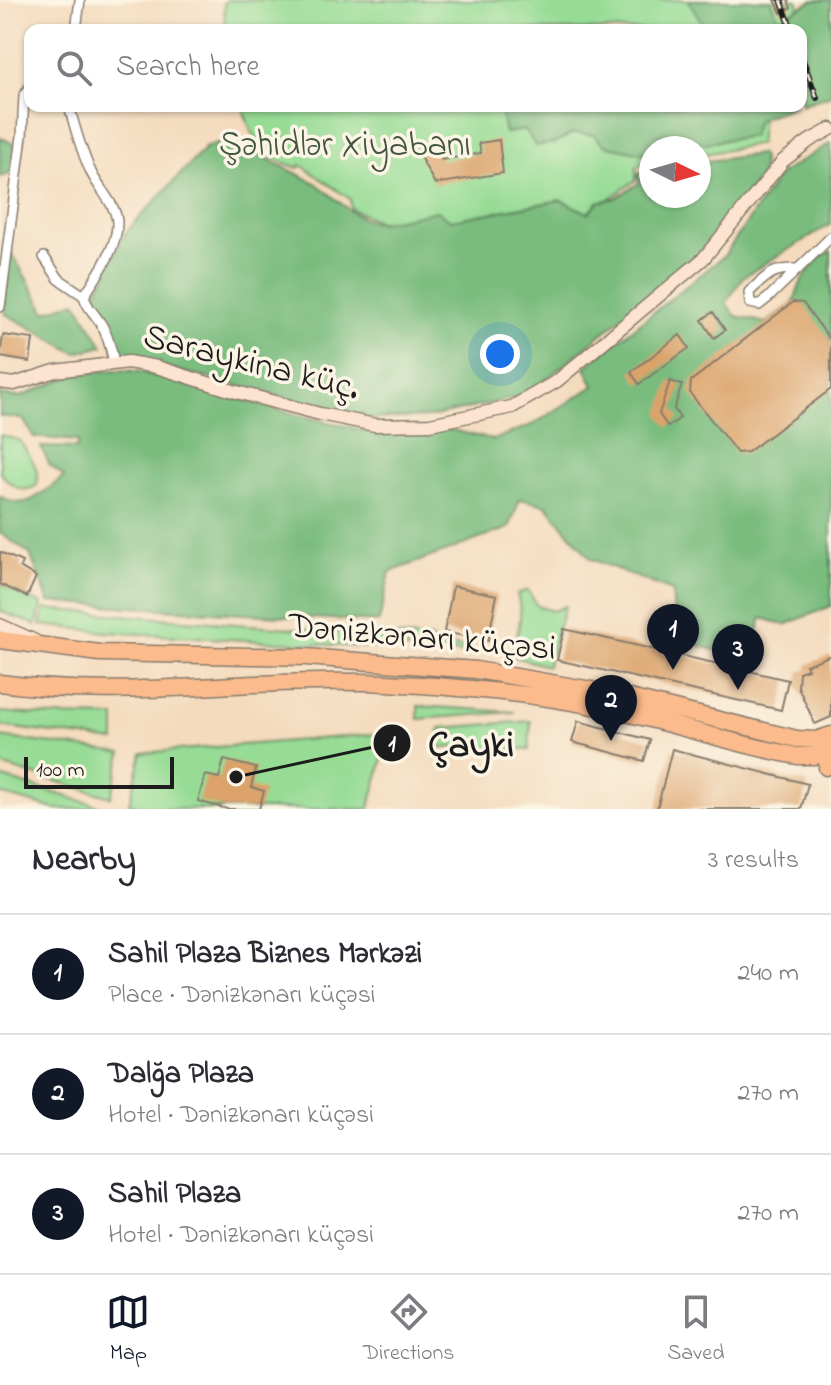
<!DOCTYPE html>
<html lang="en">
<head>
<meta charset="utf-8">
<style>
	:root { --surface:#fff; --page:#f2f2f3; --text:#2b2b33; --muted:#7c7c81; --line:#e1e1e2; --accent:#111827 }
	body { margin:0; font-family:"Indie Flower",sans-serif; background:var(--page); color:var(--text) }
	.compass { position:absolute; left:639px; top:136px; width:72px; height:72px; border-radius:50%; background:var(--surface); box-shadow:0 2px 6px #0004; rotate:95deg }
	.scale { position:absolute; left:24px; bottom:20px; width:150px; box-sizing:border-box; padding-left:8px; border:4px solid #1c1c1c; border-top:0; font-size:22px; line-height:28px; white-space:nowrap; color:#1c1c1c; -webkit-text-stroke:6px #fcf5e5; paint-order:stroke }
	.you { position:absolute; left:500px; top:354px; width:28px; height:28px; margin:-20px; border:6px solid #fff; border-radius:50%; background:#1a73e8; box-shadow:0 0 0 12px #1a73e833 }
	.badge { display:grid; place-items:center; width:52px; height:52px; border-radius:50%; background:var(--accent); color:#fff; font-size:26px; font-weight:700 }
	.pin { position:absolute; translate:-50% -66px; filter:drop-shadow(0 2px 4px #0008) }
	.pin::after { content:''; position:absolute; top:42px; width:28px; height:24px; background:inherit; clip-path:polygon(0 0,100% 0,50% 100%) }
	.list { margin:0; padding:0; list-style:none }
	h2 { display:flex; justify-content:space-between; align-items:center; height:104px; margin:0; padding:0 32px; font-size:34px }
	h2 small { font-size:26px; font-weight:400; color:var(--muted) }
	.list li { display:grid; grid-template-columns:52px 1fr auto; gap:24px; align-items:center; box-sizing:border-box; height:120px; padding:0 32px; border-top:2px solid var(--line) }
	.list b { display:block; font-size:30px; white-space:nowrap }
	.list p { margin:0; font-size:26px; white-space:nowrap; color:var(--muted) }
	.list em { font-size:26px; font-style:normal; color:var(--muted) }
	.icon { flex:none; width:44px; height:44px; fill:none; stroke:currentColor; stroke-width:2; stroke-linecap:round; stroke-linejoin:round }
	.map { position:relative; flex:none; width:831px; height:809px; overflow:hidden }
	.search { position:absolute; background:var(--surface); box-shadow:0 2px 6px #0004; left:24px; right:24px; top:24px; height:88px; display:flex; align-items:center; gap:20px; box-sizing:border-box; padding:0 28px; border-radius:16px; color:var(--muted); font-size:30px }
	.sheet { height:464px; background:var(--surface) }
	nav { display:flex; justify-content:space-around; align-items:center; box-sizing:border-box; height:112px; border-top:2px solid var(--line); background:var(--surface); font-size:22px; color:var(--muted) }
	nav a { display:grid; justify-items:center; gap:4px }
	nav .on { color:var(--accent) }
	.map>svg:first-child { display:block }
	.green { fill:#97dc95; stroke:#5a7c58; stroke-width:2 }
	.forest { fill:#79bc7e; stroke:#4a6c4d; stroke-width:2 }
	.building { fill:#dba36b }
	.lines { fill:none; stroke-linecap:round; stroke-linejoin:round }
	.street-casing { stroke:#887c6d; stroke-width:12 }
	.secondary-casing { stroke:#887c6d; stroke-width:15 }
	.primary-casing { stroke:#887c6d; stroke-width:17 }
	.highway-casing { stroke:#887c6d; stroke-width:19 }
	.street { stroke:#fff; stroke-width:9 }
	.secondary { stroke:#fde4d1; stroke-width:12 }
	.primary { stroke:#fbbb8c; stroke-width:14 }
	.highway { stroke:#fbbb8c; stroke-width:16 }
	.rail-casing { stroke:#1c1c1c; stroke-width:6 }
	.rail { stroke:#fcf5e5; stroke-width:3; stroke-dasharray:9; stroke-linecap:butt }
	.labels { text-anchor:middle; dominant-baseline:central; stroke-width:7; stroke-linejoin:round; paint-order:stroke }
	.park-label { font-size:36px; fill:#415640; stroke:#fcf5e5 }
	.street-label { font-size:36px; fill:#1c1c1c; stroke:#fcf5e5 }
	.leader { fill:none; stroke:#1c1c1c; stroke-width:3 }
	.callout-dot { fill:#1c1c1c; stroke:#fcf5e5; stroke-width:3 }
	.mark-label { font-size:24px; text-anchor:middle; font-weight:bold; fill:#fff }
	.callout-label { font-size:38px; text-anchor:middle; font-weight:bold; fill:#1c1c1c; stroke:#fcf5e5; stroke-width:7; stroke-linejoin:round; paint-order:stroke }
</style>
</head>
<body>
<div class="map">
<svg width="831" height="809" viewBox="0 0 831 809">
	<rect width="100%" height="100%" fill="#fcf5e5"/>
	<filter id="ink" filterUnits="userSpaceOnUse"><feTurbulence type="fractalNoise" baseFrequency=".0125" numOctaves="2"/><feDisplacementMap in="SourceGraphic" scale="16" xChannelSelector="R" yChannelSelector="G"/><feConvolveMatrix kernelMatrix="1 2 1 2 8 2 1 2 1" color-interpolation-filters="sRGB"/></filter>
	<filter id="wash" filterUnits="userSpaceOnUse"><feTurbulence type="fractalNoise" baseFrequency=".006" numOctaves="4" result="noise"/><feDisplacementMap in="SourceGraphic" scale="32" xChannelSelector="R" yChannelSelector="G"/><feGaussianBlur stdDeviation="1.8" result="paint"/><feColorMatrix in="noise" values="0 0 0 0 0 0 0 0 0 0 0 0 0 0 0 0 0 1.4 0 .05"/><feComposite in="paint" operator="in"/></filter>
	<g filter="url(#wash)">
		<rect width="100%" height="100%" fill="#f4dbbe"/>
		<path class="green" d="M227,0H797L827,96L801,105V30H225L224,3Z
			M242,106H797L762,117L759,144L699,155V148H651V164L636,167V180L588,213L386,225L351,209L350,199L301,165L298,168L272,158L251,131Z
			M0,435L19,440C28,454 41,468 37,485C21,496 12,485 0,473Z
			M0,584L42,604L36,625L0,611Z
			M528,590L537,606L553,611L565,606L547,666L511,656C518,633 524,617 517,594Z
			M44,609L430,639L435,643L466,648V653L107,632L41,625Z
			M418,706L515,712L418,719Z
			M0,712L53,716L115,717V741L0,726Z
			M531,721L529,750L436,747L440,728Z
			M390,733L369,809H149L129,804L142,753Z
			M0,737L122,753L111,797L0,765Z
			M0,777L109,809H55L0,794Z"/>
		<path class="forest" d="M688,0H770L779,19L814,0H831V95L801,104V30H692L703,24Z
			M511,106H792L757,120L752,136L672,148H651V151L642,153L604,145L594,135L573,133L555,143L536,146L525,130L505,133L501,114Z
			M0,137L16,145L10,174L0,177Z
			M243,139L269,160L316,183L353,213L365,219L379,223L437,211L451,220L561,200L588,213L598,202L615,198L639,183L638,173L651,171V196H699V162L760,154L763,162L761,175L704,250L549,377L520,397L430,417L371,419L115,355L106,321L93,300L125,233L207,146Z
			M831,143V224L743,277L726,303L736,316L766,323L793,303L802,280L819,258L831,251V606L785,625L762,618L749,661L676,638L672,591L591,559L546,505L520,499L509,528L390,572L379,622L49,602L30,554L0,533V496C27,513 41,493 64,477L49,464L41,447L77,448L78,441L34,437L23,419L0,416V395L20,397L73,375L113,370L137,371L294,414L368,431L409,432L452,430L493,440L534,424L594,386L585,367L724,256L780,174Z
			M11,252L46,312L76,301L103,346L76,353L4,313Z"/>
		<g id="blocks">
			<path class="building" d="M775,0H788L791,8L781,13Z
				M499,140L503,173L435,184L419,155L433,145L442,160L481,153L479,143Z
				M793,302L803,303L831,341V389L748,452L737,453L690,393L691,381Z
				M713,312L725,330L714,338L702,320Z
				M3,335L33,339L30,362L0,357Z
				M680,335L689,348L639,384L631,372Z
				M670,381L682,385L674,409L680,418L668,427L659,414Z
				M0,552L22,562L20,567L36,577L27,597L0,584Z
				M453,586L497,595L488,641L444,632Z
				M564,629L788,680L781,710L557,660Z
				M831,655V717L815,724L798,687L799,672L808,669L806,665Z
				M578,721L650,740L644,761L572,742Z
				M672,749L808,784L801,809H657Z
				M224,760L256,768L251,787L264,791L259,809H227L198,801L205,775L219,778Z"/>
		</g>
	</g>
	<g filter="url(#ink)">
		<use href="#blocks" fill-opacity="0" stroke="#887c6d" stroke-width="2"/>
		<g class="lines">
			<defs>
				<path id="street" d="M76,30L80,0
					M69,106C75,128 81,151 91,172C98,188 116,204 117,222C118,247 97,276 84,296C87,309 95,313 101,324C108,335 111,349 114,362
					M44,257L59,279L84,296
					M797,269C772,268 768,275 749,292L750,303L759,305L768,298L831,237
					M0,307L22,136L24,96L30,86"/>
				<path id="secondary" d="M0,382L14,384L55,371L128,362L157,367L233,391L320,414L375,425L430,424L512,407L557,381L703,259L783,161L809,141L831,129
					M0,625L35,641"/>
				<path id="primary" d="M826,768L828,743"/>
				<path id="highway" d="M0,640L100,653L306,657L476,670L609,693L797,739L816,740L831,735
					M0,683C129,701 257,676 387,683C459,687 532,693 603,708C668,721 731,744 797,756H815L831,752"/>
			</defs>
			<use href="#street" class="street-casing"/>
			<use href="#secondary" class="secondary-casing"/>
			<use href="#primary" class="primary-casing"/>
			<use href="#highway" class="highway-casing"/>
			<use href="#street" class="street"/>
			<use href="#secondary" class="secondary"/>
			<use href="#primary" class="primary"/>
			<use href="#highway" class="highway"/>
			<defs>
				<path id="rail" d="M781,0L792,30
					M801,55L817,98"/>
			</defs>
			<use href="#rail" class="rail-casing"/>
			<use href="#rail" class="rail"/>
		</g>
	</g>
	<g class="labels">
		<g class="park-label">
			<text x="345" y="146">Şəhidlər Xiyabanı</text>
		</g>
		<g class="street-label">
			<text transform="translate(251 364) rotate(14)">Saraykina küç.</text>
			<text transform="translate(422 639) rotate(5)">Dənizkənarı küçəsi</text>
		</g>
	</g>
	<path class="leader" d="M236 777L392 743"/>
	<g class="callout-dot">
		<circle cx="236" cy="777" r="8"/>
		<circle cx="392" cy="743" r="20"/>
	</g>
	<g class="mark-label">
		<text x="392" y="751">1</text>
	</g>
	<g class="callout-label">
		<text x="471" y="756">Çayki</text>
	</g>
</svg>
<svg class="compass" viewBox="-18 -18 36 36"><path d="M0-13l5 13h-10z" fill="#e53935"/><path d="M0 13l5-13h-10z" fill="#7c7c81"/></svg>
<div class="scale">100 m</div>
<div class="you"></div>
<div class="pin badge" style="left:673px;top:670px">1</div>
<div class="pin badge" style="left:611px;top:741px">2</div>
<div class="pin badge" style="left:738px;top:690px">3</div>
<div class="search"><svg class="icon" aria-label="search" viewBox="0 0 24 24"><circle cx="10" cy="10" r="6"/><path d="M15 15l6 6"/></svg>Search here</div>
</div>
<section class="sheet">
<h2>Nearby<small>3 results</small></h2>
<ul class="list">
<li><span class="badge">1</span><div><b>Sahil Plaza Biznes Mərkəzi</b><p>Place · Dənizkənarı küçəsi</p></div><em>240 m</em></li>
<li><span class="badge">2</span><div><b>Dalğa Plaza</b><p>Hotel · Dənizkənarı küçəsi</p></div><em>270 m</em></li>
<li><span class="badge">3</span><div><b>Sahil Plaza</b><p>Hotel · Dənizkənarı küçəsi</p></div><em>270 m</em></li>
</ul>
</section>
<nav>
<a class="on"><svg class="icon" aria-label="map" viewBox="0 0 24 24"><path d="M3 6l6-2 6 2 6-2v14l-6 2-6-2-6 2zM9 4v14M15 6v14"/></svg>Map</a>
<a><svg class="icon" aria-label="directions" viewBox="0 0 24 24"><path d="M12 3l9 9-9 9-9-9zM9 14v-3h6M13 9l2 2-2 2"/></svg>Directions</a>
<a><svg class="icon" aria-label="saved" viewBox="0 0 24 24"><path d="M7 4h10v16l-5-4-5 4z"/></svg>Saved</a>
</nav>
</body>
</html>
